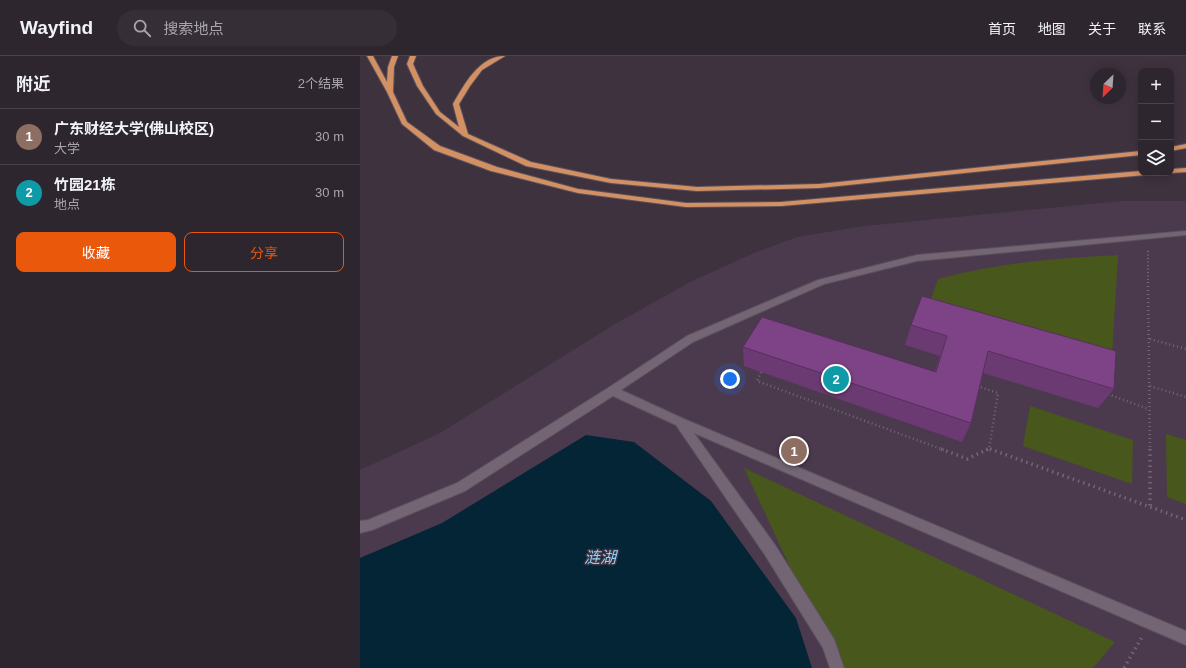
<!DOCTYPE html>
<html lang="zh">
<head>
<meta charset="utf-8">
<style>
	:root { --surface:#2e262f; --page:#362e37; --text:#f1f3f6; --muted:#a7a5aa; --line:#49434b; --accent:#ea580c }
	body { margin:0; font-family:Arial,"Noto Sans SC",sans-serif; background:var(--page); color:var(--text) }
	.controls { position:absolute; right:12px; top:12px; display:grid; overflow:hidden; border-radius:8px; box-shadow:0 2px 10px #0003 }
	.controls button { width:36px; height:36px; display:grid; place-items:center; padding:0; border:0; border-bottom:1px solid var(--line); background:var(--surface); color:var(--text); font:20px sans-serif }
	.compass { position:absolute; left:730px; top:12px; width:36px; height:36px; border-radius:50%; background:var(--surface); box-shadow:0 2px 10px #0003; rotate:205deg }
	.you { position:absolute; left:370px; top:323px; width:14px; height:14px; margin:-10px; border:3px solid #fff; border-radius:50%; background:#1a73e8; box-shadow:0 0 0 6px #1a73e833 }
	.badge { display:grid; place-items:center; width:26px; height:26px; border-radius:50%; background:var(--accent); color:#fff; font-size:13px; font-weight:700 }
	.pin { position:absolute; translate:-50% -50%; border:2px solid #fff; box-shadow:0 1px 4px #0006 }
	.list { margin:0; padding:0; list-style:none }
	h2 { display:flex; justify-content:space-between; align-items:center; height:52px; margin:0; padding:0 16px; font-size:17px }
	h2 small { font-size:13px; font-weight:400; color:var(--muted) }
	.list li { display:grid; grid-template-columns:26px 1fr auto; gap:12px; align-items:center; box-sizing:border-box; height:56px; padding:0 16px; border-top:1px solid var(--line) }
	.list b { display:block; font-size:15px; white-space:nowrap }
	.list p { margin:0; font-size:13px; white-space:nowrap; color:var(--muted) }
	.list em { font-size:13px; font-style:normal; color:var(--muted) }
	.actions { display:flex; gap:8px; padding:12px 16px }
	.actions a { flex:1; padding:9px 0; border:1px solid var(--accent); border-radius:8px; text-align:center; font-size:14px; color:var(--accent) }
	.actions .main { background:var(--accent); color:#fff }
	.icon { flex:none; width:22px; height:22px; fill:none; stroke:currentColor; stroke-width:2; stroke-linecap:round; stroke-linejoin:round }
	.map { position:relative; flex:none; width:826px; height:612px; overflow:hidden }
	header { display:flex; align-items:center; gap:24px; box-sizing:border-box; height:56px; padding:0 20px; background:var(--surface); border-bottom:1px solid var(--line) }
	header strong { font-size:19px }
	nav { display:flex; gap:22px; margin-inline-start:auto; font-size:14px }
	.search { width:280px; height:36px; background:var(--page); display:flex; align-items:center; gap:10px; box-sizing:border-box; padding:0 14px; border-radius:22px; color:var(--muted); font-size:15px }
	main { display:flex }
	aside { flex:1; background:var(--surface) }
	.map>svg:first-child { display:block }
	.built { fill:#4b3a4d }
	.green { fill:#48571b }
	.water { fill:#042536 }
	.lines { fill:none; stroke-linecap:round; stroke-linejoin:round }
	.minor-casing { stroke:#5b515c; stroke-width:2 }
	.trunk-casing { stroke:#5b515c; stroke-width:2 }
	.path-far2 { stroke:#726873; stroke-width:2; stroke-dasharray:1 2.5; stroke-linecap:butt }
	.path-far1 { stroke:#726873; stroke-width:2.5; stroke-dasharray:1 3; stroke-linecap:butt }
	.path { stroke:#726873; stroke-width:3.5; stroke-dasharray:1.5 4; stroke-linecap:butt }
	.minor { fill:#736574; fill-rule:evenodd }
	.trunk { fill:#d39063; fill-rule:evenodd }
	.wall { fill:#6c3a73 }
	.building { fill:#7e4386; stroke:#582f5e }
	.labels { text-anchor:middle; dominant-baseline:central; stroke-width:3; stroke-linejoin:round; paint-order:stroke }
	.near-water-label { font-size:16px; font-style:italic; fill:#8cd2fd; stroke:#3e323f }
</style>
</head>
<body>
<header>
<strong>Wayfind</strong>
<div class="search"><svg class="icon" aria-label="search" viewBox="0 0 24 24"><circle cx="10" cy="10" r="6"/><path d="M15 15l6 6"/></svg>搜索地点</div>
<nav><a>首页</a><a>地图</a><a>关于</a><a>联系</a></nav>
</header>
<main>
<aside>
<h2>附近<small>2个结果</small></h2>
<ul class="list">
<li><span class="badge" style="background:#8d6e63">1</span><div><b>广东财经大学(佛山校区)</b><p>大学</p></div><em>30 m</em></li>
<li><span class="badge" style="background:#0f9aa8">2</span><div><b>竹园21栋</b><p>地点</p></div><em>30 m</em></li>
</ul>
<div class="actions"><a class="main">收藏</a><a>分享</a></div>
</aside>
<div class="map">
<svg width="826" height="612" viewBox="0 0 826 612">
	<rect width="100%" height="100%" fill="#3e323f"/>
	<path class="built" d="M762,145H826V612H0V414L80,377L255,268L330,226L394,197L437,181L505,170Z"/>
	<path class="green" d="M758,199L752,302L569,249L578,223C637,207 697,202 758,199Z
		M670,350L773,384L772,428L663,390Z
		M806,378L826,384V448L807,441Z
		M384,412L755,586L733,612H477Z"/>
	<path class="water" d="M226,379L274,386L351,445L436,562L452,612H0V502L82,467Z"/>
	<g class="lines">
		<defs>
			<path id="minor" d="M826,175V179L557,205L464,228L333,286L261,334L324,363L826,575V589L334,377L415,489L474,583L484,612H470L463,592L405,499L316,369L253,340L105,435L12,474L0,477V465L8,464L97,427L248,332L327,280L458,224L557,199Z"/>
			<path id="trunk" d="M7,0H13L27,26L28,11L32,0H38L34,11L33,36L47,66L80,90L137,111L218,133L326,147L421,146L781,115V117H790L786,119L421,150L326,151L218,137L131,115L74,94L42,68L27,36Z
				M50,0H56L53,8L63,30L80,56L99,71L93,48C104,29 119,0 145,0L122,14L110,30L99,48L108,78L171,106L251,123L337,131L459,128L781,95V99L459,132L337,135L251,127L166,110L103,80L76,58L57,30L47,8Z
				M826,88V92L811,95V91Z
				M826,112V116L811,117H810L811,113Z"/>
		</defs>
		<use href="#minor" class="minor-casing"/>
		<use href="#trunk" class="trunk-casing"/>
		<path class="path-far2" d="M788,195V227"/>
		<path class="path-far1" d="M788,226L790,394
			M790,283L826,293
			M401,316L397,325L584,394
			M617,330L638,337L629,393
			M790,330L826,341
			M748,338L788,353
			M626,394L629,393L633,394"/>
		<path class="path" d="M581,393L607,403L628,393
			M630,393L826,464
			M790,393V452
			M764,612L782,581"/>
		<use href="#minor" class="minor"/>
		<use href="#trunk" class="trunk"/>
	</g>
	<path class="wall" d="M562,240L754,333L738,352L623,317L611,367L602,386L384,310L383,291L575,315L580,300L545,289L551,269Z"/>
	<path class="building" d="M562,240L756,295L754,333L628,295L611,367L383,291L402,261L576,316L587,280L551,269Z"/>
	<g class="labels">
		<g class="near-water-label">
			<text x="240" y="501">涟湖</text>
		</g>
	</g>
</svg>
<div class="controls">
<button>+</button>
<button>−</button>
<button><svg class="icon" aria-label="layers" viewBox="0 0 24 24"><path d="M12 4l9 5-9 5-9-5zM3 14l9 5 9-5"/></svg></button>
</div>
<svg class="compass" viewBox="-18 -18 36 36"><path d="M0-13l5 13h-10z" fill="#e53935"/><path d="M0 13l5-13h-10z" fill="#a7a5aa"/></svg>
<div class="you"></div>
<div class="pin badge" style="left:434px;top:395px;background:#8d6e63">1</div>
<div class="pin badge" style="left:476px;top:323px;background:#0f9aa8">2</div>
</div>
</main>
</body>
</html>
